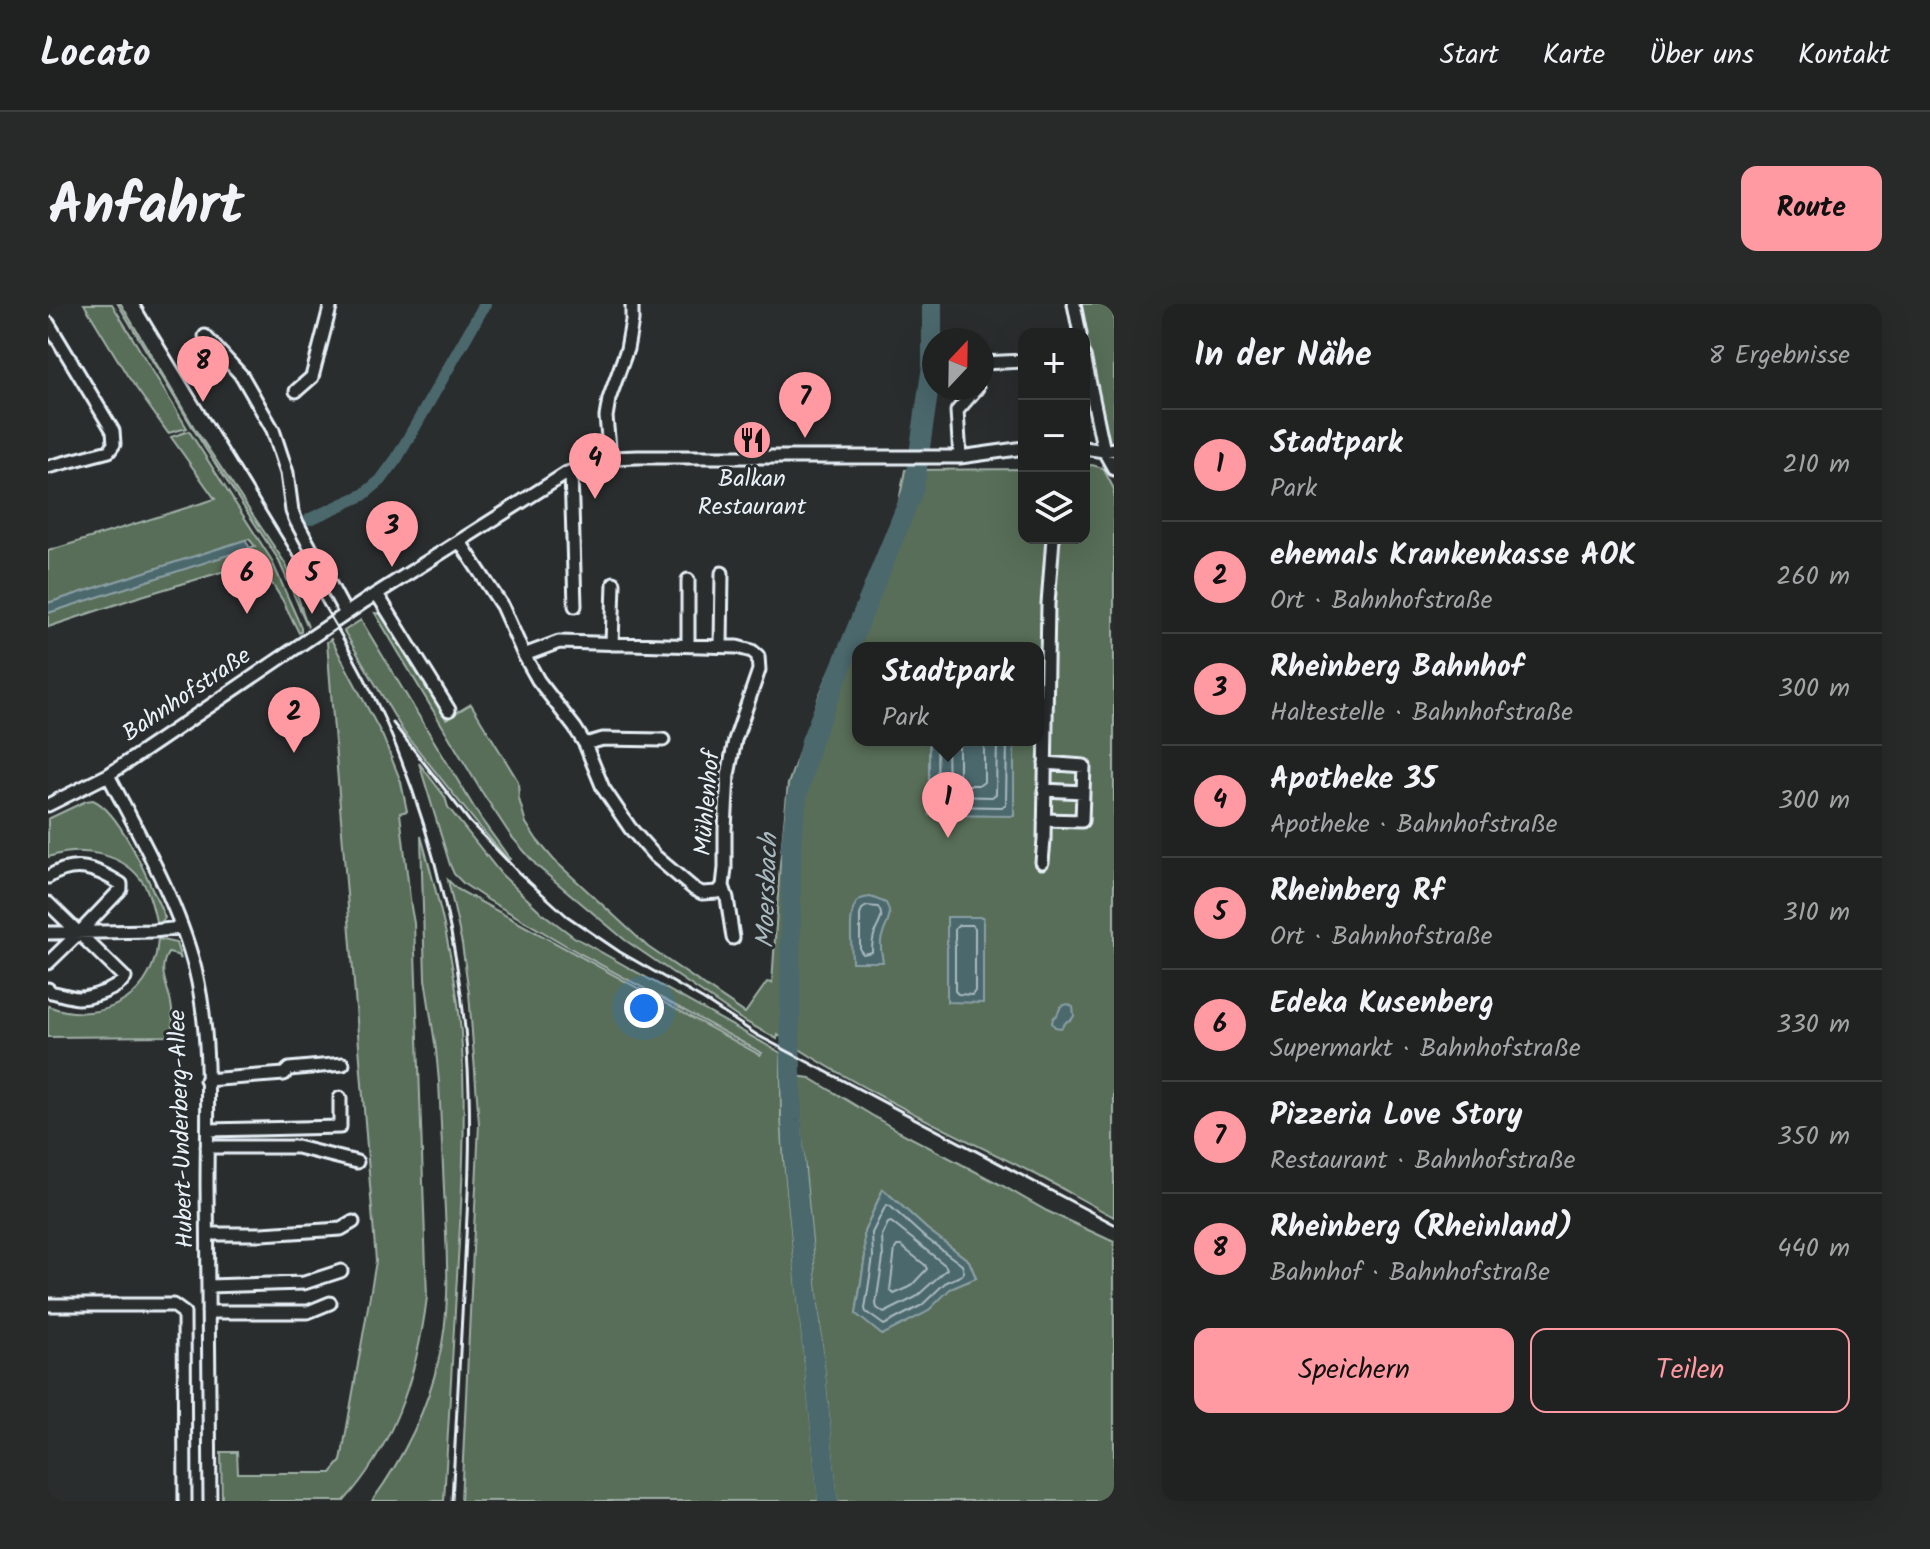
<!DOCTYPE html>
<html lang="de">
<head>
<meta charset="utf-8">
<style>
	:root { --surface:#202222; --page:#282a2a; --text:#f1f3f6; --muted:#a2a4a5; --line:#3d3f40; --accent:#ff9aa2 }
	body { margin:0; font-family:Kalam,sans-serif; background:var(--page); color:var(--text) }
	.controls { position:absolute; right:24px; top:24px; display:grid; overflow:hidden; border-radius:16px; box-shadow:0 8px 32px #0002 }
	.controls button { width:72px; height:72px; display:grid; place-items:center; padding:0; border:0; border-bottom:2px solid var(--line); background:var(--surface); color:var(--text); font:40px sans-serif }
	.compass { position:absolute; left:874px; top:24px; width:72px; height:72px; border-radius:50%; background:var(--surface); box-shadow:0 8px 32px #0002; rotate:22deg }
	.you { position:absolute; left:596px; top:704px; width:28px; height:28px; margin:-20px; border:6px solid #fff; border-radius:50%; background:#1a73e8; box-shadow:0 0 0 12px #1a73e833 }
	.badge { display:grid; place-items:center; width:52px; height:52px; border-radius:50%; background:var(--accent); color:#111; font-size:26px; font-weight:700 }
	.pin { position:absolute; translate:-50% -66px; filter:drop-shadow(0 2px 4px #0008) }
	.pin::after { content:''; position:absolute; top:42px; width:28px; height:24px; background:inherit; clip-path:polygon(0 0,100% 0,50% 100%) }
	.popup { position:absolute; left:804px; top:338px; width:192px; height:104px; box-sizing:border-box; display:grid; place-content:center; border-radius:16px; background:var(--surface); filter:drop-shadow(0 2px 6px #0005); font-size:26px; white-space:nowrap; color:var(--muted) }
	.popup b { font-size:30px; color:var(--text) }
	.popup::after { content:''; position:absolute; left:50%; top:100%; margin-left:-16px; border:16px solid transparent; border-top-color:var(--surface) }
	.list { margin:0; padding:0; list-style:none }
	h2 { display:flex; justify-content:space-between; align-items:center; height:104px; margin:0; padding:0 32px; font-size:34px }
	h2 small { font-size:26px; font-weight:400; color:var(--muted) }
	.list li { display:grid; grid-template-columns:52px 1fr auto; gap:24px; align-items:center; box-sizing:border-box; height:112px; padding:0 32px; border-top:2px solid var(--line) }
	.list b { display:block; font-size:30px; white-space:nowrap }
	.list p { margin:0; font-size:26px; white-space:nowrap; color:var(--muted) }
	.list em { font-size:26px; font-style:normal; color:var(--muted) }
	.actions { display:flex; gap:16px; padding:24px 32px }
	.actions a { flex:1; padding:18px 0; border:2px solid var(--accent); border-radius:16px; text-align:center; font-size:28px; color:var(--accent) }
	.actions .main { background:var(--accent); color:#111 }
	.icon { flex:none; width:44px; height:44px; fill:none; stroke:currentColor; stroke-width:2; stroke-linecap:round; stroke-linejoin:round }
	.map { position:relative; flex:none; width:1066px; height:1197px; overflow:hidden; border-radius:16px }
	header { display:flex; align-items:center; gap:48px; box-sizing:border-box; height:112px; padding:0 40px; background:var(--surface); border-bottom:2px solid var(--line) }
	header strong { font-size:38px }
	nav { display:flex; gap:44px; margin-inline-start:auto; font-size:28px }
	.intro { display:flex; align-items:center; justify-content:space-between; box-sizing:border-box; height:192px; padding:0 48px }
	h1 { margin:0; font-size:56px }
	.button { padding:20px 36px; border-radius:16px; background:var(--accent); color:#111; font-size:28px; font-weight:700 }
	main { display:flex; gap:48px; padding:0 48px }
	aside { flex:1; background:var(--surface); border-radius:16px; box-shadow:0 8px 32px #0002 }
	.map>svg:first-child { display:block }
	.green { fill:#596e59; stroke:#a0b0a8; stroke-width:2; fill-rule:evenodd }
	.water { fill:#4b686d; stroke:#8a9fa5; stroke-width:2 }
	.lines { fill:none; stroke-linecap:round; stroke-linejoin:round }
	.shore { stroke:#a9bac0; stroke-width:2 }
	.canal { stroke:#4b686d; stroke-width:12 }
	.river { stroke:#4b686d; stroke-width:20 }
	.minor-casing { stroke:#e8f1f8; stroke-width:17 }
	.minor { stroke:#2a2d2e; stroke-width:11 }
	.rail { stroke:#e8f1f8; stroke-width:3 }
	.labels { text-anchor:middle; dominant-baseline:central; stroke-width:6; stroke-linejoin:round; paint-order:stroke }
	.poi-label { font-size:24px; fill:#e8f1f8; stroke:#2a2d2e }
	.street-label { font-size:24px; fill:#e8f1f8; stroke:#2a2d2e }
	.water-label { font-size:26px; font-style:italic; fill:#a9bac0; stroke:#2a2d2e }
</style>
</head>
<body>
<header>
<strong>Locato</strong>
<nav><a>Start</a><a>Karte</a><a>Über uns</a><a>Kontakt</a></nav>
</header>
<div class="intro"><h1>Anfahrt</h1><a class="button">Route</a></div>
<main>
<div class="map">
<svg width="1066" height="1197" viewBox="0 0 1066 1197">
	<rect width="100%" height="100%" fill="#2a2d2e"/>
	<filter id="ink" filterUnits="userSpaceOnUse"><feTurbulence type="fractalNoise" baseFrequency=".0125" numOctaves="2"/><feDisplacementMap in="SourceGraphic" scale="16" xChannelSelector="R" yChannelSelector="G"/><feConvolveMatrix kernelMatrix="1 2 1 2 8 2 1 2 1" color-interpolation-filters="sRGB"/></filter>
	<g filter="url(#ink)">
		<path class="green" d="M36,0H64L139,124L120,129L79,71Z
			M70,0H73L147,125L237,259C247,279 252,302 260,323L230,255L157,144Z
			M1032,0H1066V153L1059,134Z
			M141,127L223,255L253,323V328L251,329L235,297L210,257L87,294L0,323V309L207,242L201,235L0,299V247L167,195L123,133Z
			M1044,161L1055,164L1066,185V913C1039,899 1012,883 985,869C899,826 810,785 730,731L729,735L691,714L577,636L489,562L463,532L432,485L327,309L334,310L398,415L423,400L470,477L471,495L478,519L489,536L506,556L600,643L697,709L719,678L724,679L732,560L740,480L771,392L833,249L850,203L857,166L976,165V234H1036V162ZM810,344H990V436H810Z
			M313,316L433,515L462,555L460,556L430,521L355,427L296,327Z
			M283,335L335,433L353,478L359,507L352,509L363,603L366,619L379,993C370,1067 347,1141 296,1197H174L173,1148H189L190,1169H283L293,1157L328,957L279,338Z
			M371,459L397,493L400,503L453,570L494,609L526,633L733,749V812L736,857L771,1197H413L431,820L421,689L414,640L400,576L409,585L712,751L714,749L531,649L440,596L416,580L406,570L402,561Z
			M45,496C74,508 104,585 117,614L109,622C106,608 103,592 96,580C76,548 33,542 0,553V515L38,497Z
			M373,532C391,596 408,663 413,729C419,810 414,891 409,972C404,1047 400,1122 396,1197H324C356,1153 379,1107 391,1054C403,1005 399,956 397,907C395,864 393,821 391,778L388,746L377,675Z
			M110,635L128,639L133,655L129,651L120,649C109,666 120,682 123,699C125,710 125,721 125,732L0,733V702C44,719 93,702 107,654C109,648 109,641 110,635Z
			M748,772L762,774L850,827L953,881L999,907L1066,938V1197H789ZM835,885L879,925L921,957L928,974L902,985L808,1010L817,952L816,928Z"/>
		<path class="water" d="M197,236L202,244L0,309V299Z
			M881,436H966V512L881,511Z
			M823,593L838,599C847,615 835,622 833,637C832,644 834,651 835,658H804C804,644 799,606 810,597C814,593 818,594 823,593Z
			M899,613H935V699L899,698Z
			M1020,700L1025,703L1026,712L1023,716L1019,717L1013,724L1007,723L1004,719L1005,714L1009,711L1013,702Z
			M835,885L879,925L921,957L928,974L902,985L879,1008L834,1031L808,1010L817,952L816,928Z"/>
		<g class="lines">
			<path class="shore" d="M889,436L890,502L954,503L958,500L959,436
				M899,436L900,492L944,493L948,490L949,436
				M911,436V479L915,481H932L936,478V436
				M819,602L830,603C837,613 831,618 827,628C825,634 824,641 824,648L815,650L812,646V611L814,605Z
				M911,621H924L927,624V687L924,691L910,690L907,687V625Z
				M838,901L842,902L874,931L914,961L916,968L914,971L897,979L874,1001L836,1021L818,1008L817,1005L825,953L824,929Z
				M843,918L897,961L899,965L868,993L836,1009L829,1004L828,1000L835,954L834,931L840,919Z
				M849,942H853L877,961L879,965L862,983L846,990L842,986L847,945Z"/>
			<path class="canal" d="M262,215L315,191L333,176L349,154L437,0"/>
			<path class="river" d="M780,1197L747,868L744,817L742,719L743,542L749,493L763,437L866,184L884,62V0"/>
			<defs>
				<path id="minor" d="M1026,0L1032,30
					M0,19L65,127L66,140L61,147L0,163
					M157,32L194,72L225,126L239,169L244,207L248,217L298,310
					M1036,52L1056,147L1066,165
					M934,59L976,57
					M248,87L264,73L283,0
					M1036,144L1056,147L1066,145
					M912,153L909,107L929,84
					M562,154L558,113L561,95L579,45L584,17V0
					M523,168L527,302
					M412,238L454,302L476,351L490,376L527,424L537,440L555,484L582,524L607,552L646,585L654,589L670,588L675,582L677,564V525L680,471L687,436L711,366L710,352L704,347L689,343L511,338L476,351
					M329,290L401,406
					M564,340L566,279
					M640,341V276
					M673,342L674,269
					M537,440L555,435L615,436
					M60,471C92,532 130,598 147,665C164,734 159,811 159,882C160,987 161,1092 162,1197
					M996,486L1035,488L1036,462L997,459
					M0,501L60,471L317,297L519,169L562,154L590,153H912L976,144
					M996,516L1034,517L1035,488
					M994,558L996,536L1000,300L1005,234
					M0,573C27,556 48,564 73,580V585L31,629L0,659
					M675,582L679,594L685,634
					M0,599L77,674C70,685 43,694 30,694C21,693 12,690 3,688L0,685
					M0,629L105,627L133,624
					M158,776L236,770L241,765L295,760
					M160,826L292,823V794
					M159,843H249L309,858
					M160,930H214L293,925L305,918
					M160,982L256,979L293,967
					M0,1001H125L136,1009L137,1197
					M160,1008H260L282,999"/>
			</defs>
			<use href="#minor" class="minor-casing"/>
			<use href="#minor" class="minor"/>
			<path class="rail" d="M92,0C138,77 185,153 232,230C269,290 307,350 336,414C387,530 417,660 421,787C423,849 419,911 416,973C412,1048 408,1122 404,1197
				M345,419L422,518L470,568L519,612L572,648L656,696L709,731L1066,920"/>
		</g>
	</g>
	<defs>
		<symbol id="restaurant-disc" viewBox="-11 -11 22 22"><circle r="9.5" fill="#ff9aa2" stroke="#2a2d2e"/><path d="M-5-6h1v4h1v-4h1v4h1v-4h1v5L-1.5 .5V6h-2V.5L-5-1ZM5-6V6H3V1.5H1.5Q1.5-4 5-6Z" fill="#111"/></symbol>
	</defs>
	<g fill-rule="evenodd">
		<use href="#restaurant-disc" x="682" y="114" width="44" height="44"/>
	</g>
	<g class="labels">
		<g class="poi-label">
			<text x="704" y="175">Balkan<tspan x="704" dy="28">Restaurant</tspan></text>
		</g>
		<g class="street-label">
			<text transform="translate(139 391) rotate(-34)">Bahnhofstraße</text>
			<text transform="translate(660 499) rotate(-85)">Mühlenhof</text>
			<text transform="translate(134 825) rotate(-92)">Hubert-Underberg-Allee</text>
		</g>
		<g class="water-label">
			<text transform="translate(720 587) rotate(-88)">Moersbach</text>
		</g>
	</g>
</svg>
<div class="controls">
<button>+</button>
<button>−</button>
<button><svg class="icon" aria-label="layers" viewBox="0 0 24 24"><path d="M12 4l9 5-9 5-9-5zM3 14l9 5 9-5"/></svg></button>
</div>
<svg class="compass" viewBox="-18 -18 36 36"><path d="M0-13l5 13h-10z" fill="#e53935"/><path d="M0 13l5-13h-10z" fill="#a2a4a5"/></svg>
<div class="you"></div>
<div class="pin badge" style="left:900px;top:534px">1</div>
<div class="popup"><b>Stadtpark</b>Park</div>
<div class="pin badge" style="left:246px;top:449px">2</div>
<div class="pin badge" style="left:344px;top:263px">3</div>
<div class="pin badge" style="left:547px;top:195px">4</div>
<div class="pin badge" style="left:264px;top:310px">5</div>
<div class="pin badge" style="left:199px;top:310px">6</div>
<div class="pin badge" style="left:757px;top:134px">7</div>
<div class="pin badge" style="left:155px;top:98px">8</div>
</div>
<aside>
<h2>In der Nähe<small>8 Ergebnisse</small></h2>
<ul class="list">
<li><span class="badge">1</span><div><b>Stadtpark</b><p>Park</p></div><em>210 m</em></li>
<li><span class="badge">2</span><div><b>ehemals Krankenkasse AOK</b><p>Ort · Bahnhofstraße</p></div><em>260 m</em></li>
<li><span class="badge">3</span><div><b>Rheinberg Bahnhof</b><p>Haltestelle · Bahnhofstraße</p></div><em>300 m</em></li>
<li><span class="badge">4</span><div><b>Apotheke 35</b><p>Apotheke · Bahnhofstraße</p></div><em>300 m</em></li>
<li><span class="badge">5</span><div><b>Rheinberg Rf</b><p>Ort · Bahnhofstraße</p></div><em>310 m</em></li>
<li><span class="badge">6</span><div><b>Edeka Kusenberg</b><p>Supermarkt · Bahnhofstraße</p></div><em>330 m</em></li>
<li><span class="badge">7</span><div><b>Pizzeria Love Story</b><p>Restaurant · Bahnhofstraße</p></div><em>350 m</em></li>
<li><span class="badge">8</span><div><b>Rheinberg (Rheinland)</b><p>Bahnhof · Bahnhofstraße</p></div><em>440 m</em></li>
</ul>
<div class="actions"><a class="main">Speichern</a><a>Teilen</a></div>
</aside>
</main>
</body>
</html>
